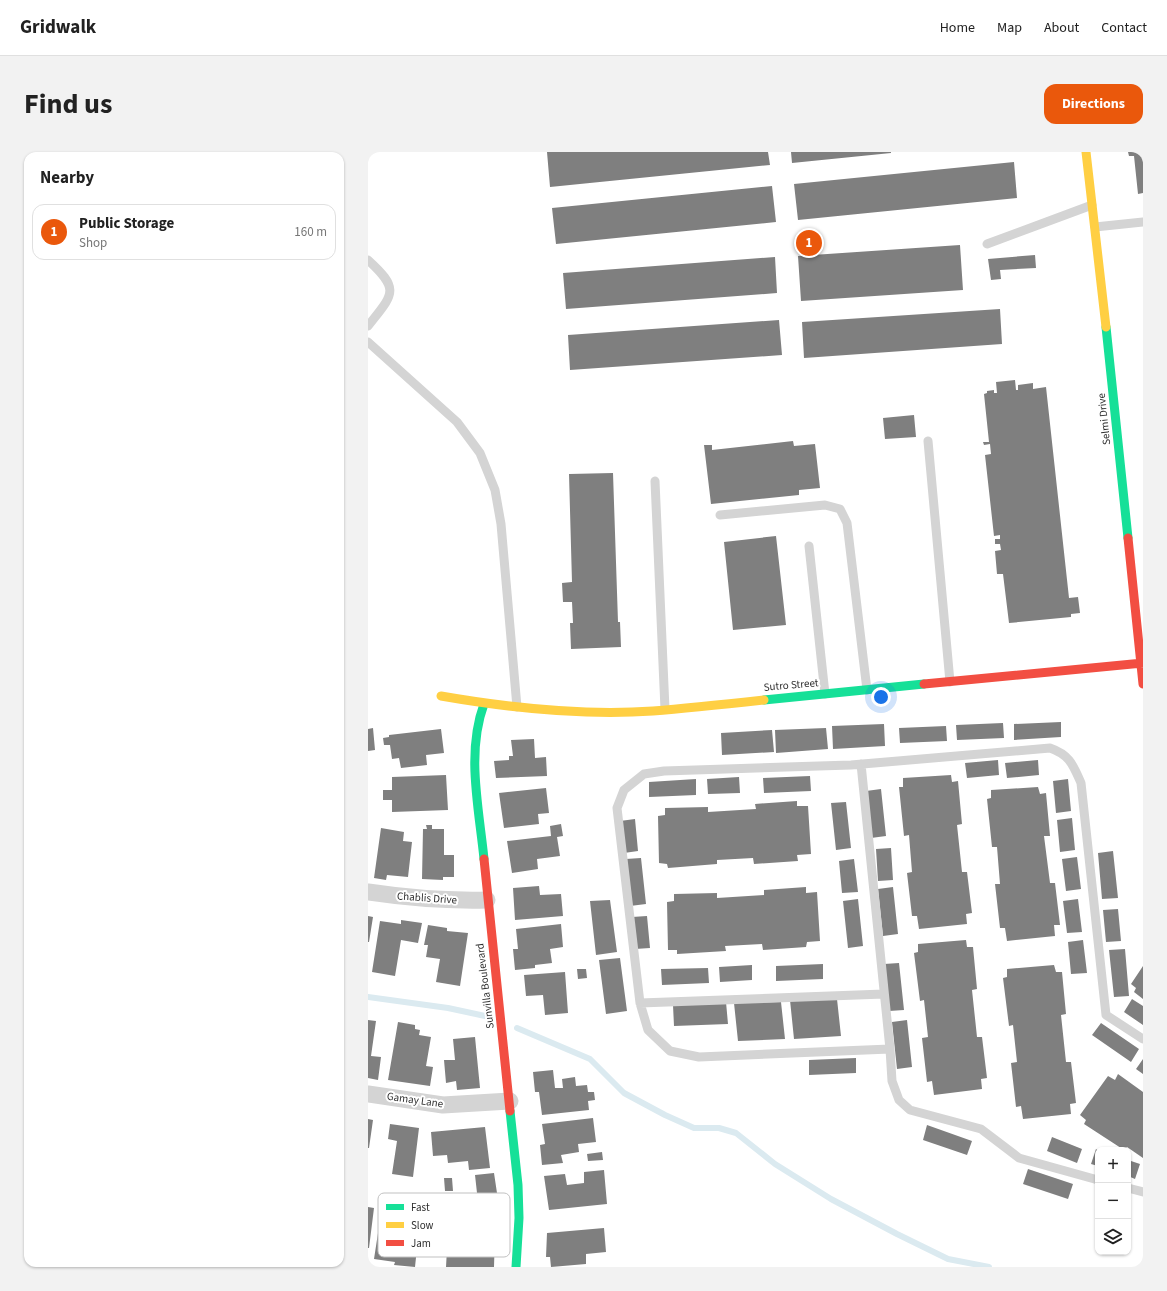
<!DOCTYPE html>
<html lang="en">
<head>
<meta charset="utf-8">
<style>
	:root { --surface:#fff; --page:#f2f2f2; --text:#222; --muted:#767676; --line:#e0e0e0; --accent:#ea580c }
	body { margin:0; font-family:"Source Sans 3",sans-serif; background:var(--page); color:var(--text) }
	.controls { position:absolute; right:12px; bottom:12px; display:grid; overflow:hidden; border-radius:8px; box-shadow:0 1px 3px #0004 }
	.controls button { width:36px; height:36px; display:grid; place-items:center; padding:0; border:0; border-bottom:1px solid var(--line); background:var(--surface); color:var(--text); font:20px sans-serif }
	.you { position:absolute; left:513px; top:545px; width:14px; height:14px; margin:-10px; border:3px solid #fff; border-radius:50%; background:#1a73e8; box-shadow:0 0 0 6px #1a73e833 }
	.badge { display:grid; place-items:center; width:26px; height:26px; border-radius:50%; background:var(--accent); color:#fff; font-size:13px; font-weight:700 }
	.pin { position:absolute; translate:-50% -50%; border:2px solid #fff; box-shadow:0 1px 4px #0006 }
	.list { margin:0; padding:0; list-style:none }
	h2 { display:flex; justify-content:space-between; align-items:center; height:52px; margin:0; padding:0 16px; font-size:17px }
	h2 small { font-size:13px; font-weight:400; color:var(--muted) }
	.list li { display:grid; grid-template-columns:26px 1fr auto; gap:12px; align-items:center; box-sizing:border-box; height:56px; margin:0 8px 8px; padding:0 8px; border:1px solid var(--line); border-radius:12px }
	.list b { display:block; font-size:15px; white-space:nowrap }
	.list p { margin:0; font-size:13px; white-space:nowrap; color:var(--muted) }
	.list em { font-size:13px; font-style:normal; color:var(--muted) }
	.icon { flex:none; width:22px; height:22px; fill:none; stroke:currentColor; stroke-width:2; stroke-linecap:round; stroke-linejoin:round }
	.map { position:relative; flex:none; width:775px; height:1115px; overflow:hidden; border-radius:12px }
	header { display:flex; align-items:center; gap:24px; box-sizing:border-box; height:56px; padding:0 20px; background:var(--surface); border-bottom:1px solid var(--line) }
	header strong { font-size:19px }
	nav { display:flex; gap:22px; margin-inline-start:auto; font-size:14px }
	.intro { display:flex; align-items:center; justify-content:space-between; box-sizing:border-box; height:96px; padding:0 24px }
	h1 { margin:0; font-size:28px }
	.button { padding:10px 18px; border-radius:12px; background:var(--accent); color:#fff; font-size:14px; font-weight:700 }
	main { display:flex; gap:24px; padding:0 24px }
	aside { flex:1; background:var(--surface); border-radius:12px; box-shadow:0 1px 3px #0004 }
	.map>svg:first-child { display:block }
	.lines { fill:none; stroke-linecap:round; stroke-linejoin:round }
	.stream { stroke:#dbeaf0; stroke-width:6 }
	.building { fill:#7f7f7f }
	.lane { stroke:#d4d4d4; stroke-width:9 }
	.street { stroke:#d4d4d4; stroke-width:17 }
	.fast { stroke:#16e098; stroke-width:9 }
	.slow { stroke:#ffcf43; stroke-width:9 }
	.jam { stroke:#f24e42; stroke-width:9 }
	.labels { text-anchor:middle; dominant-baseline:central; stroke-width:4; stroke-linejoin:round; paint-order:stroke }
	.street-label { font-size:11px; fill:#2f2f2f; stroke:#fff }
	.key { fill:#fff; stroke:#c1c1c1; stroke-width:1 }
	.key-label { font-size:11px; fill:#2f2f2f }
</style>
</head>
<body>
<header>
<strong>Gridwalk</strong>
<nav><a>Home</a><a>Map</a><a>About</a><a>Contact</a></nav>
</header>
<div class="intro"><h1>Find us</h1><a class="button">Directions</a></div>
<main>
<aside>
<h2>Nearby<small></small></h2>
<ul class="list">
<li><span class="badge">1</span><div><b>Public Storage</b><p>Shop</p></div><em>160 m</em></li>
</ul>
</aside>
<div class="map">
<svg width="775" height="1115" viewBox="0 0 775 1115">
	<rect width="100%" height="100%" fill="#fff"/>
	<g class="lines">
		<path class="stream" d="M0,845L80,856L117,864
			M149,876L222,907L256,941L297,963L326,976H351L368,981L407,1012L463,1047L529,1082L580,1107L621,1115"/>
	</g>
	<path class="building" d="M179,0H400L402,13L182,35Z
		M423,0H523V1L424,11Z
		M760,0H775V41L770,42L766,4H761Z
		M646,10L649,46L430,68L426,32Z
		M404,34L408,70L188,92L184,56Z
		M592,93L595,138L433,149L430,104Z
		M667,103L668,116L632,118L633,127L623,128L620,107Z
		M407,105L409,141L198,157L195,121Z
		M632,157L634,192L436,206L434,170Z
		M411,168L414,203L202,218L200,183Z
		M647,228L648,238H650V233L665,231V237L678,235L701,446L710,445L712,461L703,462V465L641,471L635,422H629L627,399L633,398L632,392H627V387H632V383L626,384L617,303L623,302L622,292L616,293L615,290H621L616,242L619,241V239L626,238V241H629L628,230Z
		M546,263L548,285L517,287L515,266Z
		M425,289L426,294L447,292L452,336L431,338V343L343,352L336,293H344V298Z
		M245,321L250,470H252L253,495L203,497L202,471H205L204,450H195L194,431L204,430L201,322Z
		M408,384L418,473L365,478L356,390Z
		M693,570V585L646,588V572Z
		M635,571L636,586L589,588L588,573Z
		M516,572L517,594L465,597L464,574Z
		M578,574L579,589L532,591L531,576Z
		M5,576L7,598L0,599V577Z
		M458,576L460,597L408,601L407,578Z
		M73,577L76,601L58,603L59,613L33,616L31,606L24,607L22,593H16L15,586L21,585V583Z
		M404,578L406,600L354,603L353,581Z
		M166,587L167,606L178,605L179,624L128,626L126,609L141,608V604H145L143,588Z
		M630,608L631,623L599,626L597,611Z
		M670,608L671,623L639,626L637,611Z
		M78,623L80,658L24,660V648H15V638H24V625Z
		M583,623L584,630L590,629L594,672L589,673L594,720H599L604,761L598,762L599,772L551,777L549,764H544L539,721L544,720L541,683L536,684L531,635H535V626Z
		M442,624L443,639L396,641L395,626Z
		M371,625L372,641L340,642L339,627Z
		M328,627V643L281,645V630Z
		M700,627L703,659L688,661L685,629Z
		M670,635L672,642L678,641L682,684H676L682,731H687L692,773H686L687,784L639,789L637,776H632L627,732H632L629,695H624L619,647L623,646V638Z
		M178,636L181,661L170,662L171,672L136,676L131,641Z
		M513,637L518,684L503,686L498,639Z
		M429,649V654H440L443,702L429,703L430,709L386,712L385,706L349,708V712L300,716L299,712L291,711L290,664L297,663V656L340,655V660L388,657L387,652Z
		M478,650L483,696L468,698L463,651Z
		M704,666L707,698L692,700L689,668Z
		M267,667L270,699L256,701L252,669Z
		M193,672L195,684L189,685L192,704L169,707L170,717L144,721L139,689L183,684L182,674Z
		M58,673H64V677H76V703H86V725H75V728L54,727L55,677H59Z
		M13,676L36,680L35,689L44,690L40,725L19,723L18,728L6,726Z
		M523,696L525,728L510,729L508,697Z
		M745,699L750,746L734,747L730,701Z
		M709,705L713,737L698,739L694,707Z
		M273,706L278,752L262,754L258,707Z
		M486,707L490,740L474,741L471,709Z
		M171,734L172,743L193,742L195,764L147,768L145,736Z
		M438,735V741L449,740L452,789L439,790L438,795L395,798L394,792L357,794L358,799L309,802V798H300L299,750L306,749V742L349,741V746L396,743V738Z
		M525,735L530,782L515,784L510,737Z
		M490,747L495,794L480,796L475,749Z
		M710,747L714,780L699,781L695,749Z
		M242,748L249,800L228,803L222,749Z
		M750,757L753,789L738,790L735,758Z
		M0,764L5,765L1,790H0Z
		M279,764L282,796L267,797L264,765Z
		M33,768L54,771L50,791L33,788L27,824L4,820L12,769L33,772Z
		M193,772L195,795L182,797L184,811L167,813V816L147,818L145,797H150L148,777Z
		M60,773L79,776V779L100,781L92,834L68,830L72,807L58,805L60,793H56Z
		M598,788L599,795H605L609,837L604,838L609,885H614L619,926L613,927L614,937L566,943L564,929L559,930L554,886L560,885L556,848L552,849L546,801L550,800V792Z
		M715,788L719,821L703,822L700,790Z
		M757,797L761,844L746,845L741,798Z
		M252,806L259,859L238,862L231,808Z
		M531,811L536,858L521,859L516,812Z
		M455,812V827L408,829V814Z
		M384,813V828L352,830L351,815Z
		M686,813L688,820H694L698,862L693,863L698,910H703L708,951L702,952L703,962L655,967L653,954L648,955L643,911L649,910L645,873L641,874L635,826L639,825V817Z
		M775,814V847L766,840L768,836L763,832Z
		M340,816L341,831L294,833L293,817Z
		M209,817H218L219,826L210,827Z
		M197,820L200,861L177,863L175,843L158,844L156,823Z
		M469,847L473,884L426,887L422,848Z
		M764,847L775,854V873L756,860Z
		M358,850L360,872L306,874L305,853Z
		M413,850L417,887L370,889L366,851Z
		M0,868L8,869L3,904L13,905L10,928L0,926Z
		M539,868L544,915L529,917L524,870Z
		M30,870L47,873V877L52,878L51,883L63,885L58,914L65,915L62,934L20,928Z
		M733,871L771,897L763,910L724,883Z
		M107,885L112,936L89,938L88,929L78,931L76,908H87L85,887Z
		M488,906V921L441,923V908Z
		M775,907V922L768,917Z
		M185,918L187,936H195L194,927L207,925L208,934L219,933L220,940H226L227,948L220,949L221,958L174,963L171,940H167L165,920Z
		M750,922L775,940V1006L759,995L756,998L716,972L718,968L712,963L740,924L747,928Z
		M225,966L228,990L210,992L211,1000L193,1003L195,1011L174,1013L172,993L177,992L174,972Z
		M0,967L5,968L1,996H0Z
		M22,972L51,976L45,1025L24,1022L29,989L20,987Z
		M559,973L604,989L599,1003L555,988Z
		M117,975L122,1016L101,1018L100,1009L80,1011L79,1003L65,1004L63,980Z
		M684,985L714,997L709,1011L679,999Z
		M728,997L730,998V1014L723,1012Z
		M234,1000L235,1008L220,1009L219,1002Z
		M760,1008L772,1012L767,1027L760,1024Z
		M660,1017L705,1032L700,1047L655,1032Z
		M236,1018L239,1052L181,1058L176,1024L197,1022L199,1033L216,1031V1020Z
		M126,1021L129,1041H125L127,1061L81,1066L79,1045L109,1041L107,1023Z
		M76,1026H84L85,1039H77Z
		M0,1055L6,1056L1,1096H0Z
		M14,1055L37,1058L32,1093L49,1096L47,1115L26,1113L27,1110L6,1107Z
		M236,1076L238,1100L218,1102V1112L183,1115L182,1105H178L179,1081Z
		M105,1080H127L126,1115H78L79,1097L104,1098Z"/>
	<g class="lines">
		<path class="lane" d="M727,75L775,70
			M619,92L724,53
			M0,108C33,138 25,142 0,174
			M0,190L89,270L112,301L127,338L133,372L149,555
			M560,289L582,530
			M287,329L297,557
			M352,363L457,353L472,357L479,371L499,538
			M441,394L457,542
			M493,612L522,897
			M272,851L516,842
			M730,1028L651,1006L613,977L542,958L531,948L524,929L522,897L331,905L302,899L280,878L272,851L249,656L256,638L276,622L296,619L483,613L682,596C702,603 705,613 713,631L738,863L775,887
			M760,1036L775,1040"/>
		<path class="street" d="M0,740C40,746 79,749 119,748
			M0,942L75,953L142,949"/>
		<path class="fast" d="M738,175L760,386
			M396,548L556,532
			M116,552C98,601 111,656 116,707
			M142,959L150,1033L151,1066L148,1115"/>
		<path class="slow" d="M718,0L738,175
			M73,544C142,556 214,564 285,559C322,556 359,552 396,548"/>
		<path class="jam" d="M760,386L775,532
			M556,532L775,511
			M116,707L142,959"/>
	</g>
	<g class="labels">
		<g class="street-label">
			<text transform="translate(736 267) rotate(-96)">Selmi Drive</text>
			<text transform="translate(423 533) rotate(-5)">Sutro Street</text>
			<text transform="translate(59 746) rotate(4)">Chablis Drive</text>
			<text transform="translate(117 834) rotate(-97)">Sunvilla Boulevard</text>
			<text transform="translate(47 948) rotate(8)">Gamay Lane</text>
		</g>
	</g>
	<rect x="10" y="1041" width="132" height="64" rx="6" class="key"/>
	<rect x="18" y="1052" width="18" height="6" fill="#16e098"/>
	<rect x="18" y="1070" width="18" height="6" fill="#ffcf43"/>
	<rect x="18" y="1088" width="18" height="6" fill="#f24e42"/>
	<g class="key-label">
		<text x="43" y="1059">Fast</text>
		<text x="43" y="1077">Slow</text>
		<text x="43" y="1095">Jam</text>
	</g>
</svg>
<div class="controls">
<button>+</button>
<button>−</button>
<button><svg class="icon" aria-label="layers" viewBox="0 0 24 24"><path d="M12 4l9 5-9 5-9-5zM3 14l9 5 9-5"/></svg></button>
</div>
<div class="you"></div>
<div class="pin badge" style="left:441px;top:91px">1</div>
</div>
</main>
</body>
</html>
